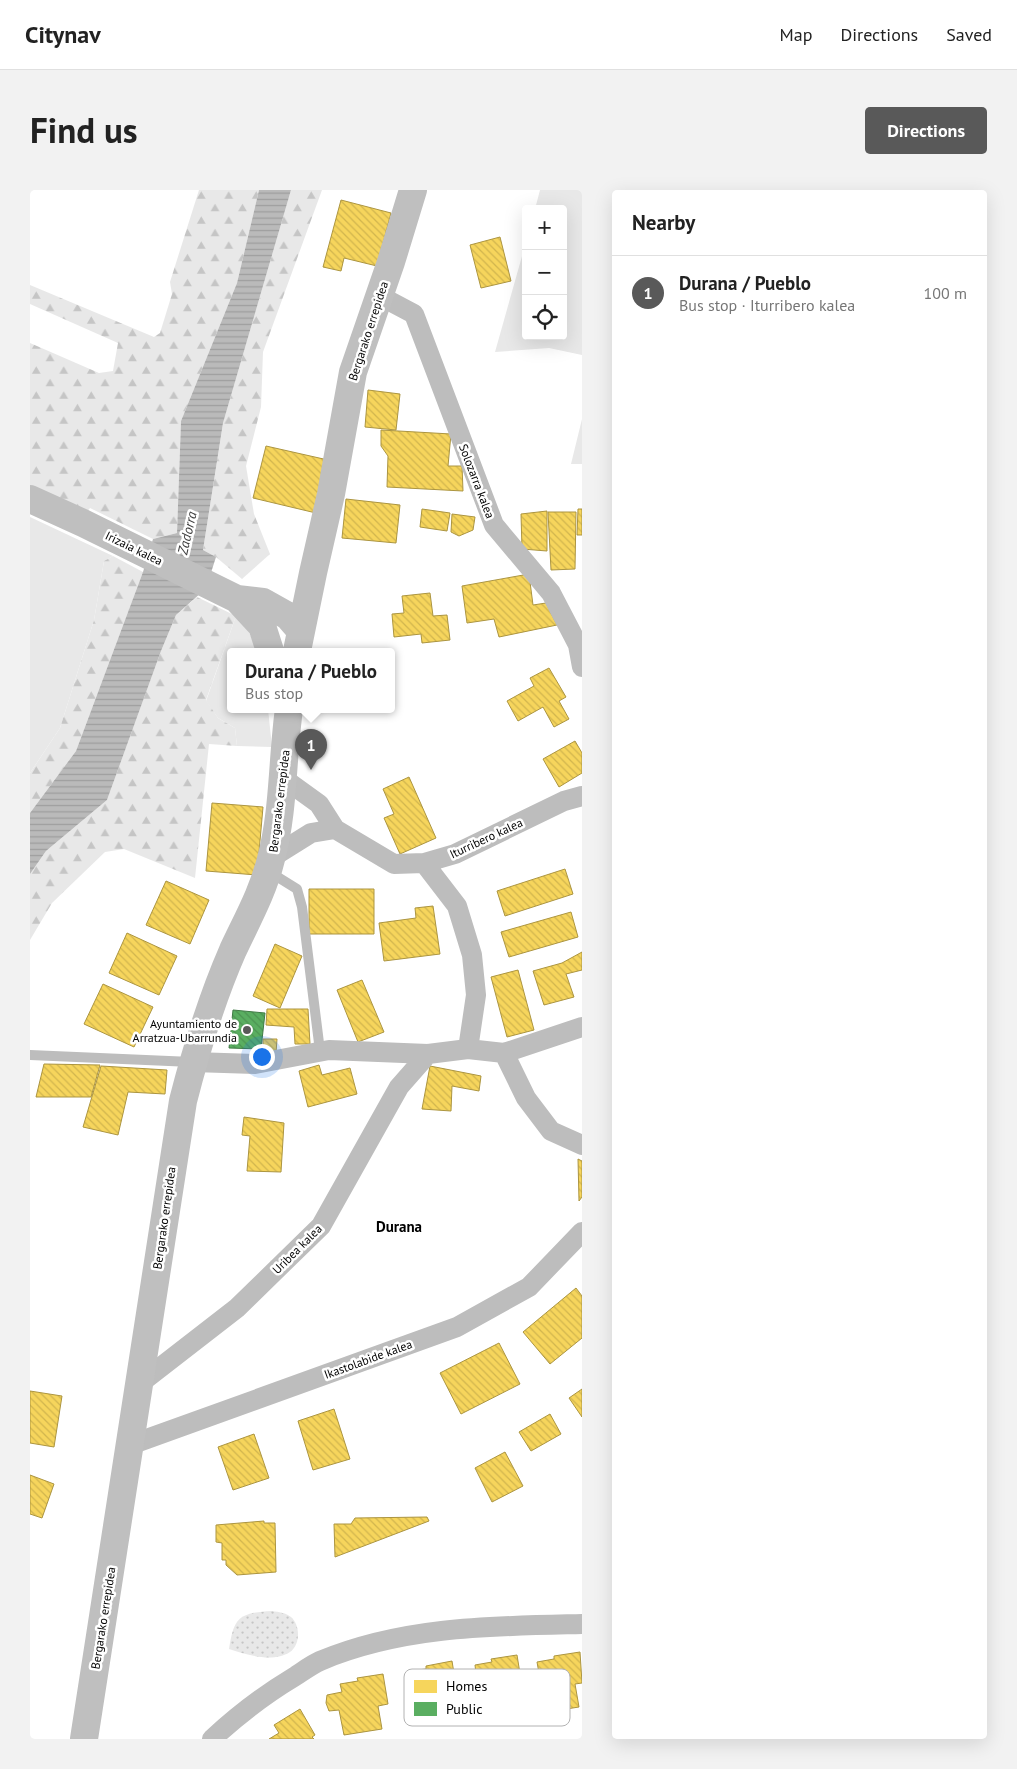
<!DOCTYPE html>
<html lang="en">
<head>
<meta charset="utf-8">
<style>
	:root { --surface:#fff; --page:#f2f2f2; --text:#222; --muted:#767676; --line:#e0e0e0; --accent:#595959 }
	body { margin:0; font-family:"PT Sans",sans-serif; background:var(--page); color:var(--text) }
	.controls { position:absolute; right:15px; top:15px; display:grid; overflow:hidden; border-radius:5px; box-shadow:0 5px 20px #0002 }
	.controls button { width:45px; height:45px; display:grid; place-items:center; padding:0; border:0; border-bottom:1px solid var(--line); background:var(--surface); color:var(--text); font:25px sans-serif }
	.you { position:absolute; left:231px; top:866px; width:18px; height:18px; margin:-12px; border:4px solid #fff; border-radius:50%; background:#1a73e8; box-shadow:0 0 0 8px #1a73e833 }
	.badge { display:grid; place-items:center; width:32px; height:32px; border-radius:50%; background:var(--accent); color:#fff; font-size:16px; font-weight:700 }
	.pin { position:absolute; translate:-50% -41px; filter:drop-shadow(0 1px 2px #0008) }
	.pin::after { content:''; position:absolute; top:26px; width:18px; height:15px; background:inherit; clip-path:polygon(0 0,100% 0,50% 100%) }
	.popup { position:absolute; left:197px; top:458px; width:168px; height:65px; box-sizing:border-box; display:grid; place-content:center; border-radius:5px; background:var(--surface); filter:drop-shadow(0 1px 4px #0005); font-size:16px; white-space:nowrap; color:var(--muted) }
	.popup b { font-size:19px; color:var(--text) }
	.popup::after { content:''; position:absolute; left:50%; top:100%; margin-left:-10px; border:10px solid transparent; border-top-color:var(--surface) }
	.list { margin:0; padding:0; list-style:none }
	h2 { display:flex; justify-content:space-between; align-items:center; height:65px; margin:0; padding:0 20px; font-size:21px }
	h2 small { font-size:16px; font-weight:400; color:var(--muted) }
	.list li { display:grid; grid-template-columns:32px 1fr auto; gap:15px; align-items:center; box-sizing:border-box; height:75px; padding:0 20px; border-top:1px solid var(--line) }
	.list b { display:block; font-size:19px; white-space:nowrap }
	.list p { margin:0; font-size:16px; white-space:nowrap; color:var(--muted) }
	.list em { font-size:16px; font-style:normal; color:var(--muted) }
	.icon { flex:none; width:28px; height:28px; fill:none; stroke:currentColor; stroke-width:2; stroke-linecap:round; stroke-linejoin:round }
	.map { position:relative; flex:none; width:552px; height:1549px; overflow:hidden; border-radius:5px }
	header { display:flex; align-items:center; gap:30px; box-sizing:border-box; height:70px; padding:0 25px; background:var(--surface); border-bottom:1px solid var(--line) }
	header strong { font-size:24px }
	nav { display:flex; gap:28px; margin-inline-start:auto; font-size:18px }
	.intro { display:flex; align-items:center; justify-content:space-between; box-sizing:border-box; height:120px; padding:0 30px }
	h1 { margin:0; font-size:35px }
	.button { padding:12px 22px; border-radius:5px; background:var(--accent); color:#fff; font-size:18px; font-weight:700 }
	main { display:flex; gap:30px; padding:0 30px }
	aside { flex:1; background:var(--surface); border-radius:5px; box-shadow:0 5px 20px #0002 }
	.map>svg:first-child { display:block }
	.grass { fill:#e8e8e8 }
	.forest { fill:url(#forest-firs) }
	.park { fill:url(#park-dots) }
	.water { fill:url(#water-rules) }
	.homes { fill:url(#homes-back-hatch); stroke:#ac9540 }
	.public { fill:url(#public-back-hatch); stroke:#3f7a44 }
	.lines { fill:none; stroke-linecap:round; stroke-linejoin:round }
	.lane { stroke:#bdbdbd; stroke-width:10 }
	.street { stroke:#bdbdbd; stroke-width:20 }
	.secondary { stroke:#bfbfbf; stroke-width:28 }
	.poi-dot { fill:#595959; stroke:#fff; stroke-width:2 }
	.labels { text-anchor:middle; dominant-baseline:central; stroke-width:5; stroke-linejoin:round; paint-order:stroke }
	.street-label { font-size:12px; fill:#000; stroke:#fff }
	.poi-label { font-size:12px; fill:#000; stroke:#fff; text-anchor:end }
	.water-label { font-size:14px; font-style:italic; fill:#3d3d3d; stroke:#fff }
	.quarter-label { font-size:15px; font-weight:bold; fill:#000; stroke:#fff }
	.key { fill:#fff; stroke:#b2b2b2; stroke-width:1 }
	.key-label { font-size:14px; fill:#000 }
</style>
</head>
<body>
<header>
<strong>Citynav</strong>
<nav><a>Map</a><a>Directions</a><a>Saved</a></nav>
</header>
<div class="intro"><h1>Find us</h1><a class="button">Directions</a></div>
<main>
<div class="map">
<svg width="552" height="1549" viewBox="0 0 552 1549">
	<defs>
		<pattern id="forest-firs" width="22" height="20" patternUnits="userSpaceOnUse" patternTransform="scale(1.25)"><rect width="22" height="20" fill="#e8e8e8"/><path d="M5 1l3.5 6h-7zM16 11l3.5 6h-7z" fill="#c5c5c5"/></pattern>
		<pattern id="park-dots" width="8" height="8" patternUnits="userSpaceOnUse" patternTransform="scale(1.25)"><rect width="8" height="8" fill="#e8e8e8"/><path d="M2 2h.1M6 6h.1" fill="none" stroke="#c5c5c5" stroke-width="1.8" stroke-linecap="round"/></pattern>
		<pattern id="water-rules" width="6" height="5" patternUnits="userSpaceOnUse" patternTransform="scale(1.25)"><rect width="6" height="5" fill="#bababa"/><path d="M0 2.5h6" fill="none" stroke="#9e9e9e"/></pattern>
		<pattern id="homes-back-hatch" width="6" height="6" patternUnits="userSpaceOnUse" patternTransform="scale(1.25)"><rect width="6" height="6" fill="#f6d55c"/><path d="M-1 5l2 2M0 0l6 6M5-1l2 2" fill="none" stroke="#d1b54e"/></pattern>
		<pattern id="public-back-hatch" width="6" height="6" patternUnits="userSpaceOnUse" patternTransform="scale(1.25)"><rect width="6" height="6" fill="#5aae61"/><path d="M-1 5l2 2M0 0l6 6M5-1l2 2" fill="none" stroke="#4c9452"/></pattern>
	</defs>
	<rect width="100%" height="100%" fill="#fff"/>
	<path class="grass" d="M510,0H552V165L519,158L465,162L496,52V146H533V19H505Z
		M552,229V274H541Z
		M0,327L83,366L74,371L64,430L30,538L0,583Z
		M206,426L214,430L227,461H201V519H238L242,557L207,556L205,538L188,528L176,511Z"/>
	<path class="forest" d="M169,0H229L207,93L151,231L147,343L123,349L60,318L55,325L0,299V153L69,183L83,181L88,153L0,114V95L124,147L130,143L142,104L140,92Z
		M261,0H292L233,162L231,217L216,276L224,324L240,364L212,389L186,367L173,360L193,233Z
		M83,366L113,382L46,561L0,623V583L30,538L64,430L74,371Z
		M167,407L206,426L176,510L188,528L205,538L207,556L179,554L165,688L94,659L75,662L22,713L0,750V684L16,661L77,610L131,461L146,425Z"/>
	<path class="park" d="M242,1421C249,1422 256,1423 261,1427C270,1435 271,1454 260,1462C243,1473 217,1465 199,1459C204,1426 210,1423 242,1421Z"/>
	<path class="water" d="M229,0H261L193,233L173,360L186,367L179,389L172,402L146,425L131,461L77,610L16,661L0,684V623L46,561L113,382L123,349L147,343L151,231L207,93Z"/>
	<path class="homes" d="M311,10L361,23L347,76L314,68L311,81L293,77Z
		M470,47L481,91L451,98L440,55Z
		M338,200L370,204L366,240L335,237Z
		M351,240L421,244L418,276H432L433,301L357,297L358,266L351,256Z
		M236,256L298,270L286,323L223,308Z
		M316,309L370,315L366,353L312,348Z
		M392,319L420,323L417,341L390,337Z
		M548,319H552V345H547Z
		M517,321V361L492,359L491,324Z
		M518,322H546L545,379L521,380Z
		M422,324L445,327L443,340L429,346L421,342Z
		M499,384L503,415L516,413L527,435L469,447L464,429L437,433L432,396Z
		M400,403L403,426L417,425L420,450L392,453L391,444L364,447L362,424L374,423L372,406Z
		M519,478L536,507L529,511L539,529L524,537L513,517L488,531L477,511L504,496L500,488Z
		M545,551L552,563V583L529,597L513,569Z
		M379,587L406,648L370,664L354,628L364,624L353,599Z
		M182,613L233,617L227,685L176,681Z
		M535,679L543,704L475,726L467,701Z
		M136,691L179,710L160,754L116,735Z
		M279,699H344V744H279Z
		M403,716L410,764L354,771L349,733L386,728L385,718Z
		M541,722L548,747L479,767L471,742Z
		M97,743L147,766L129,805L79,783Z
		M245,754L272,766L250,818L223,806Z
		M552,762V780L536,784L544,807L514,815L503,781L532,773Z
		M488,780L504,840L477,847L461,787Z
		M332,790L354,842L328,852L307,800Z
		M73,794L123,817L104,857L54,834Z
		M237,819H278L280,854H265L264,837L236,835Z
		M233,849H247L246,863L233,862Z
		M14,874L70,875L61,907H6Z
		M289,875L292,885L320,878L327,904L278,917L269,881Z
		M71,876L137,880L135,904L98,902L88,945L53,937Z
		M400,876L451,886L449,901L422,896L421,921L392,919Z
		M214,927L254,933L251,982L217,981L220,946L212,945Z
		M548,969L552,971V1007L549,1011Z
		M546,1098L552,1106V1148L520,1174L493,1142Z
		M469,1153L490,1194L431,1224L410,1183Z
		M552,1199V1227L539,1208Z
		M0,1201L32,1206L24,1257L0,1253Z
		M304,1219L320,1269L283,1280L268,1231Z
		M520,1224L531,1244L501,1261L489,1242Z
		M224,1244L239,1288L203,1300L188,1257Z
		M475,1262L493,1296L462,1312L445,1278Z
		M0,1285L24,1294L12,1328L0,1324Z
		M397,1327L399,1331L305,1367L304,1334H321L325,1328Z
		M234,1331V1333H245L246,1382L207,1385L196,1375V1370H192V1353L186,1352V1335Z
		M550,1462L552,1493L545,1494L549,1517L511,1523L506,1490L510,1489L507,1472L524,1469V1466Z
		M487,1465L492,1496L483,1497L486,1520L449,1526L443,1493H447L445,1475L462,1472L461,1469Z
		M422,1471L427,1502L417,1503L421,1526L383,1533L378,1500L382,1499L379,1481L396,1479V1476Z
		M353,1484L358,1514L348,1516L352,1539L314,1545L309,1520L299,1521L296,1513L297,1505L312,1502L310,1494L328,1491L327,1488Z
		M270,1519L285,1545L282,1547L284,1549H239L249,1543L244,1535Z"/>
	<path class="public" d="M203,820L235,823L231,859L199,858Z"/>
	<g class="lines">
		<path class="lane" d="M238,681L267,699L272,717L290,861
			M0,865L162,872"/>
		<path class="street" d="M350,106L384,124L464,335L521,403L548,455L552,477
			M253,588L289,614L305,639L364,674L394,673L425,664L534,611L552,606
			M241,668L281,643L305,639
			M394,673L427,716L442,765L446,805L438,859
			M474,863L496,908L521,941L552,955
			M163,872L225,874L299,860L398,864L438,859L474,863L552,837
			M109,1194L207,1118L291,1036L369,897L398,864
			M100,1255L427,1137L499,1097L552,1042
			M182,1549C208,1525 234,1505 264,1487C272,1482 281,1475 290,1471C373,1436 464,1436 552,1434"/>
		<path class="secondary" d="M0,309L53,333L207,409L233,412L258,426L271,441
			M207,409L232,436L240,461
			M267,461L283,383L301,304L323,182L361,72L383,0
			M54,1549L153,911C166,860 182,808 203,760C217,730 233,702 241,669C254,620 252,569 259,519"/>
	</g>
	<circle class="poi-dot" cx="217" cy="840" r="5"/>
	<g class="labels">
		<g class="street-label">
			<text transform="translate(338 141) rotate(-72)">Bergarako errepidea</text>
			<text transform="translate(447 291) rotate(69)">Solozarra kalea</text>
			<text transform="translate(104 358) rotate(26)">Irizaia kalea</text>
			<text transform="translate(249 611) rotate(-83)">Bergarako errepidea</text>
			<text transform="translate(456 648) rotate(-25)">Iturribero kalea</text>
			<text transform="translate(134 1028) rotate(-82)">Bergarako errepidea</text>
			<text transform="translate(267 1059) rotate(-45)">Uribea kalea</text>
			<text transform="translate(338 1169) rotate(-20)">Ikastolabide kalea</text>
			<text transform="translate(73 1428) rotate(-81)">Bergarako errepidea</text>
		</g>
		<g class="poi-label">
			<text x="207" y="833">Ayuntamiento de<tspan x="207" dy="14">Arratzua-Ubarrundia</tspan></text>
		</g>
		<g class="water-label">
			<text transform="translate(157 343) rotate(-77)">Zadorra</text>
		</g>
		<g class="quarter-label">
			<text x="369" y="1036">Durana</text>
		</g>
	</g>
	<rect x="374" y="1479" width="166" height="57" rx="8" class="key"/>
	<rect x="384" y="1490" width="23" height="13" fill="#f6d55c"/>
	<rect x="384" y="1512" width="23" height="14" fill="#5aae61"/>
	<g class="key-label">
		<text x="416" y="1501">Homes</text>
		<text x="416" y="1524">Public</text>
	</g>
</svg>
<div class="controls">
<button>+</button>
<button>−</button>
<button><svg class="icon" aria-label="locate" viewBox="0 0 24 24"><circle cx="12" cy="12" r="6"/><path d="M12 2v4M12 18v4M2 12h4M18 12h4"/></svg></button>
</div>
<div class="you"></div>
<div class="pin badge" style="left:281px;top:580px">1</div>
<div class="popup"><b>Durana / Pueblo</b>Bus stop</div>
</div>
<aside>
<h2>Nearby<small></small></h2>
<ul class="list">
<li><span class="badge">1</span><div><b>Durana / Pueblo</b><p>Bus stop · Iturribero kalea</p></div><em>100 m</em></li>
</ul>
</aside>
</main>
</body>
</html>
